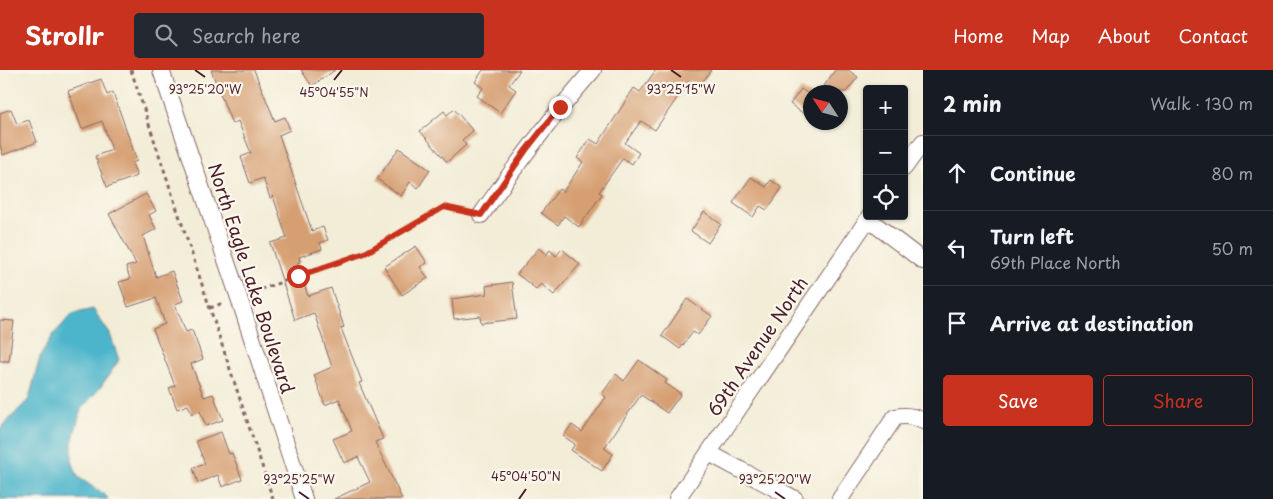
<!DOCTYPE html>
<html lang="en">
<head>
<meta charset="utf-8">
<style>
	:root { --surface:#171b24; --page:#242831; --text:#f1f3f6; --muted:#9ea1a6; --line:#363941; --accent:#c8321e }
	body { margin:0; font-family:"Playpen Sans",sans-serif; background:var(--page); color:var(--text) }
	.controls { position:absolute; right:15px; top:15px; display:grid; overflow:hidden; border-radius:5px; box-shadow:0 1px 4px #0004 }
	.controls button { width:45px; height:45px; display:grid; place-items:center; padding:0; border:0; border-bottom:1px solid var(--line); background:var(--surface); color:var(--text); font:25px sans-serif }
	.compass { position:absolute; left:803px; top:15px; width:45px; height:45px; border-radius:50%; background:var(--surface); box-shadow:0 1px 4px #0004; rotate:306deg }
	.stop { position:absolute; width:15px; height:15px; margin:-11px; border:4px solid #c8321e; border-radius:50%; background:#fff }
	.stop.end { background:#c8321e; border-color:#fff; box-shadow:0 1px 5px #0008 }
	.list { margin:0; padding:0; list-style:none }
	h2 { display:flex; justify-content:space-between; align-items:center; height:65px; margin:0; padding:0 20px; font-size:21px }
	h2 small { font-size:16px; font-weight:400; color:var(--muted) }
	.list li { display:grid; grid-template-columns:32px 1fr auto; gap:15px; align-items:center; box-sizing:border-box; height:75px; padding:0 20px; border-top:1px solid var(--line) }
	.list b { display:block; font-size:19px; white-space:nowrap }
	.list p { margin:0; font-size:16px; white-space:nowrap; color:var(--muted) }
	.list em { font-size:16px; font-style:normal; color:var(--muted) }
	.actions { display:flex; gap:10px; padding:15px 20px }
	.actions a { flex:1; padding:11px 0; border:1px solid var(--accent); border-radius:5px; text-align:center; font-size:18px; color:var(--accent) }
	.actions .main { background:var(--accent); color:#fff }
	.icon { flex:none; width:28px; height:28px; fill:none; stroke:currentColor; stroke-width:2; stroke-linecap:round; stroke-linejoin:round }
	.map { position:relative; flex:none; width:923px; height:429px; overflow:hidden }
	header { display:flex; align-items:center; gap:30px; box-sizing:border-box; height:70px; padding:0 25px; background:var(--accent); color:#fff }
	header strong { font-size:24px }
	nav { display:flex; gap:28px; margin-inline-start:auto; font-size:18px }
	.search { width:350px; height:45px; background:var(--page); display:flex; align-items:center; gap:12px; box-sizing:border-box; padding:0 18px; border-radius:5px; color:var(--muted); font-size:19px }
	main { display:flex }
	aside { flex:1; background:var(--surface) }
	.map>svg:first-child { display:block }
	.water { fill:#4db5cb; stroke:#4c6a7b }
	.building { fill:#d69f72 }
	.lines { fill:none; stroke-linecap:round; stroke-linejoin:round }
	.minor-casing { stroke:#856767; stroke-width:18 }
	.path { stroke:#856767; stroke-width:3; stroke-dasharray:4 4; stroke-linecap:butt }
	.minor { stroke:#fff; stroke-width:16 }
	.route { stroke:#c8321e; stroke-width:6 }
	.ticks { fill:none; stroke:#4a1f2b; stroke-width:2 }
	.labels { text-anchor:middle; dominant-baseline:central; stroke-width:4.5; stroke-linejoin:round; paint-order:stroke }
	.street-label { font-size:18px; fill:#4a1f2b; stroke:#fbf7ec }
	.ticks-label { font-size:12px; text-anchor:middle; fill:#4a1f2b; stroke:#fbf7ec; stroke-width:4.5; stroke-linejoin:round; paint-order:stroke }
</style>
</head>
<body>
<header>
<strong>Strollr</strong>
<div class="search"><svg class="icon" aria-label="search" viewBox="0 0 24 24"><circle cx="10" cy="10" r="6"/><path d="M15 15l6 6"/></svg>Search here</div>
<nav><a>Home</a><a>Map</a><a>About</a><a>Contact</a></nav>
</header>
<main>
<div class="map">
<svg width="923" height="429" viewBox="0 0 923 429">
	<rect width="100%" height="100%" fill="#fbf7ec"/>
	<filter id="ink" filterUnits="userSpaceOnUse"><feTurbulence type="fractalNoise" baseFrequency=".02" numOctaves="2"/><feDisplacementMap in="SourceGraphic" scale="10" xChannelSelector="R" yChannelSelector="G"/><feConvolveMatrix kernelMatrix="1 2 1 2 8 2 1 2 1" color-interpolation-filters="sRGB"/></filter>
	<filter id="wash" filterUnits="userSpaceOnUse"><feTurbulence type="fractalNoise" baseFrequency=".0096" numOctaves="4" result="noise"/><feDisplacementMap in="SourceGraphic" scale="20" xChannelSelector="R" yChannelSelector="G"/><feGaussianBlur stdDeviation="1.12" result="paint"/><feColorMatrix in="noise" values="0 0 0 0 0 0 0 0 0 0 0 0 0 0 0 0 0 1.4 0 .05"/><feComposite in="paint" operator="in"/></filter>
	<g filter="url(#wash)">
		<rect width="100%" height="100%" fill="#f3edd7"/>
		<path class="water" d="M93,239L110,264L119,290L100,318L81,339L72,373V391L78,407L105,425L108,429H0V359L29,329L40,287L53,265L72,244Z"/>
		<g id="blocks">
			<path class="building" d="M211,0H254L275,51L285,47L290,60L279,65L312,161L323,157L328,170L320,173L322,179L299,187L300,192L297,193L308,226L331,218L344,257L341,258L362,312L359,313L383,369L375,372L402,429H334L370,412L358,387L344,393L333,369L352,361L339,329L325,335L314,305L332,297L314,243L295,250L270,173L287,168L273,126L270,128L263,108L250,113L241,87L251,83L238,51L232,54Z
				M301,0H335L312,16Z
				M483,0H520L509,15L516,20L500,43L477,26L483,18L475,12Z
				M656,0H711L699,17L689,11L655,60L641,51L625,73L639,83L632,94L623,88L599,122L602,124L579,157L564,146L558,155L541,143L559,119L563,122L583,92L577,88L590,69L598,74L634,18L640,22Z
				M835,0H848L858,7L846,22H820Z
				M101,9L107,25L113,22L137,91L132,93L137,106L107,117L95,86L112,80L102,51L82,59L68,21Z
				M801,19L810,25V48L790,34Z
				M11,39L17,54L29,50L37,72L3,85L0,75V43Z
				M454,39L473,61L462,70L466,75L447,92L420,61L444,41L447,45Z
				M399,78L430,100L418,118L410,112L401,126L377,109Z
				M751,107L766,117L771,110L782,118L767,140L760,136L753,147L733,133Z
				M146,124L156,141L149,145L156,159L143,166L156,207L172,201L183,231L175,234L186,262L192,260L203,289L191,294L204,327L213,324L223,350L206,356L200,341L192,344L188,335L177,339L169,318L175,316L153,259L165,254L156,228L128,237L119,212L130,209L126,197L136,194L109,144Z
				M704,142L721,154L708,173L691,161Z
				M416,176L427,193L420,197L428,208L402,225L384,197Z
				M539,178L546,185L550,180L556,186L562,179L580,194L554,225L541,214L536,219L517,204Z
				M512,212L517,249L481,253L480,246L454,249L452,229L487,224L486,216Z
				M687,229L712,246L698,265L693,262L680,279L662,266Z
				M0,250L14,251L9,291H0Z
				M639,290L667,310L665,313L681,324L667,343L641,325L604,378L613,384L602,401L571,380L575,374L563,366L572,355L582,362L606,327L602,324L616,304L624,311Z
				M221,362L229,384L232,383L242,409L222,417L218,405L198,413L193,398L205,394L196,371Z"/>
		</g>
	</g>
	<g filter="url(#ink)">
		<use href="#blocks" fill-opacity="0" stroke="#856767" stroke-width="1"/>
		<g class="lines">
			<defs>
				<path id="minor" d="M161,0L239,228L304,429
					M904,98L923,72
					M481,145C516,95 552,46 593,0
					M868,149L923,191
					M709,383L795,429
					M677,429L870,146
					M840,429L895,347C905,345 914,346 923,351"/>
			</defs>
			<use href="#minor" class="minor-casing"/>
			<path class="path" d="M131,0L273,429
				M253,222L365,183L444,137L467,142
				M210,238L223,233"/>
			<use href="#minor" class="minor"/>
		</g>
	</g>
	<g class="lines" filter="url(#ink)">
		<path class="route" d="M298,206L365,183L444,137L481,145L526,80L560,37"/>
	</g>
	<path class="ticks" d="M195,0L205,7M671,0L681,7M334,10L342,0M299,422L309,429M775,422L785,429M519,429L526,419"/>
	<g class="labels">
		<g class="street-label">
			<text transform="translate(252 208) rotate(72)">North Eagle Lake Boulevard</text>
			<text transform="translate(757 276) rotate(-56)">69th Avenue North</text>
		</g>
	</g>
	<g class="ticks-label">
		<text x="205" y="24">93°25'20"W</text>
		<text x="681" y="24">93°25'15"W</text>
		<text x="334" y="27">45°04'55"N</text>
		<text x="526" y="411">45°04'50"N</text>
		<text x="299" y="414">93°25'25"W</text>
		<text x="775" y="414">93°25'20"W</text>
	</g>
</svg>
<div class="controls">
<button>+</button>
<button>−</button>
<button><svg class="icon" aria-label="locate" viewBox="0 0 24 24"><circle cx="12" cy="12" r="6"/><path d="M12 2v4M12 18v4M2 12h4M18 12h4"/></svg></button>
</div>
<svg class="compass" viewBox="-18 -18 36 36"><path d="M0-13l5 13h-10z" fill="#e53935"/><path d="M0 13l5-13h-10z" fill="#9ea1a6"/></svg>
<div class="stop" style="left:298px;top:206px"></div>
<div class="stop end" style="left:560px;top:37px"></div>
</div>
<aside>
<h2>2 min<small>Walk · 130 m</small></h2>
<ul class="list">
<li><svg class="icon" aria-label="ahead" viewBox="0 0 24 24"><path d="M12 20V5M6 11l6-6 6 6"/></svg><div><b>Continue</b></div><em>80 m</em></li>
<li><svg class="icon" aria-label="left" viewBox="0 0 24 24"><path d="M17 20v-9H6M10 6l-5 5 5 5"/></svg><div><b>Turn left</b><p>69th Place North</p></div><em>50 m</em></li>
<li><svg class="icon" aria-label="arrive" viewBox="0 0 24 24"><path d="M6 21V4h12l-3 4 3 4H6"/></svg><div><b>Arrive at destination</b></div></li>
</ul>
<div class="actions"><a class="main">Save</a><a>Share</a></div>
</aside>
</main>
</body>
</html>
